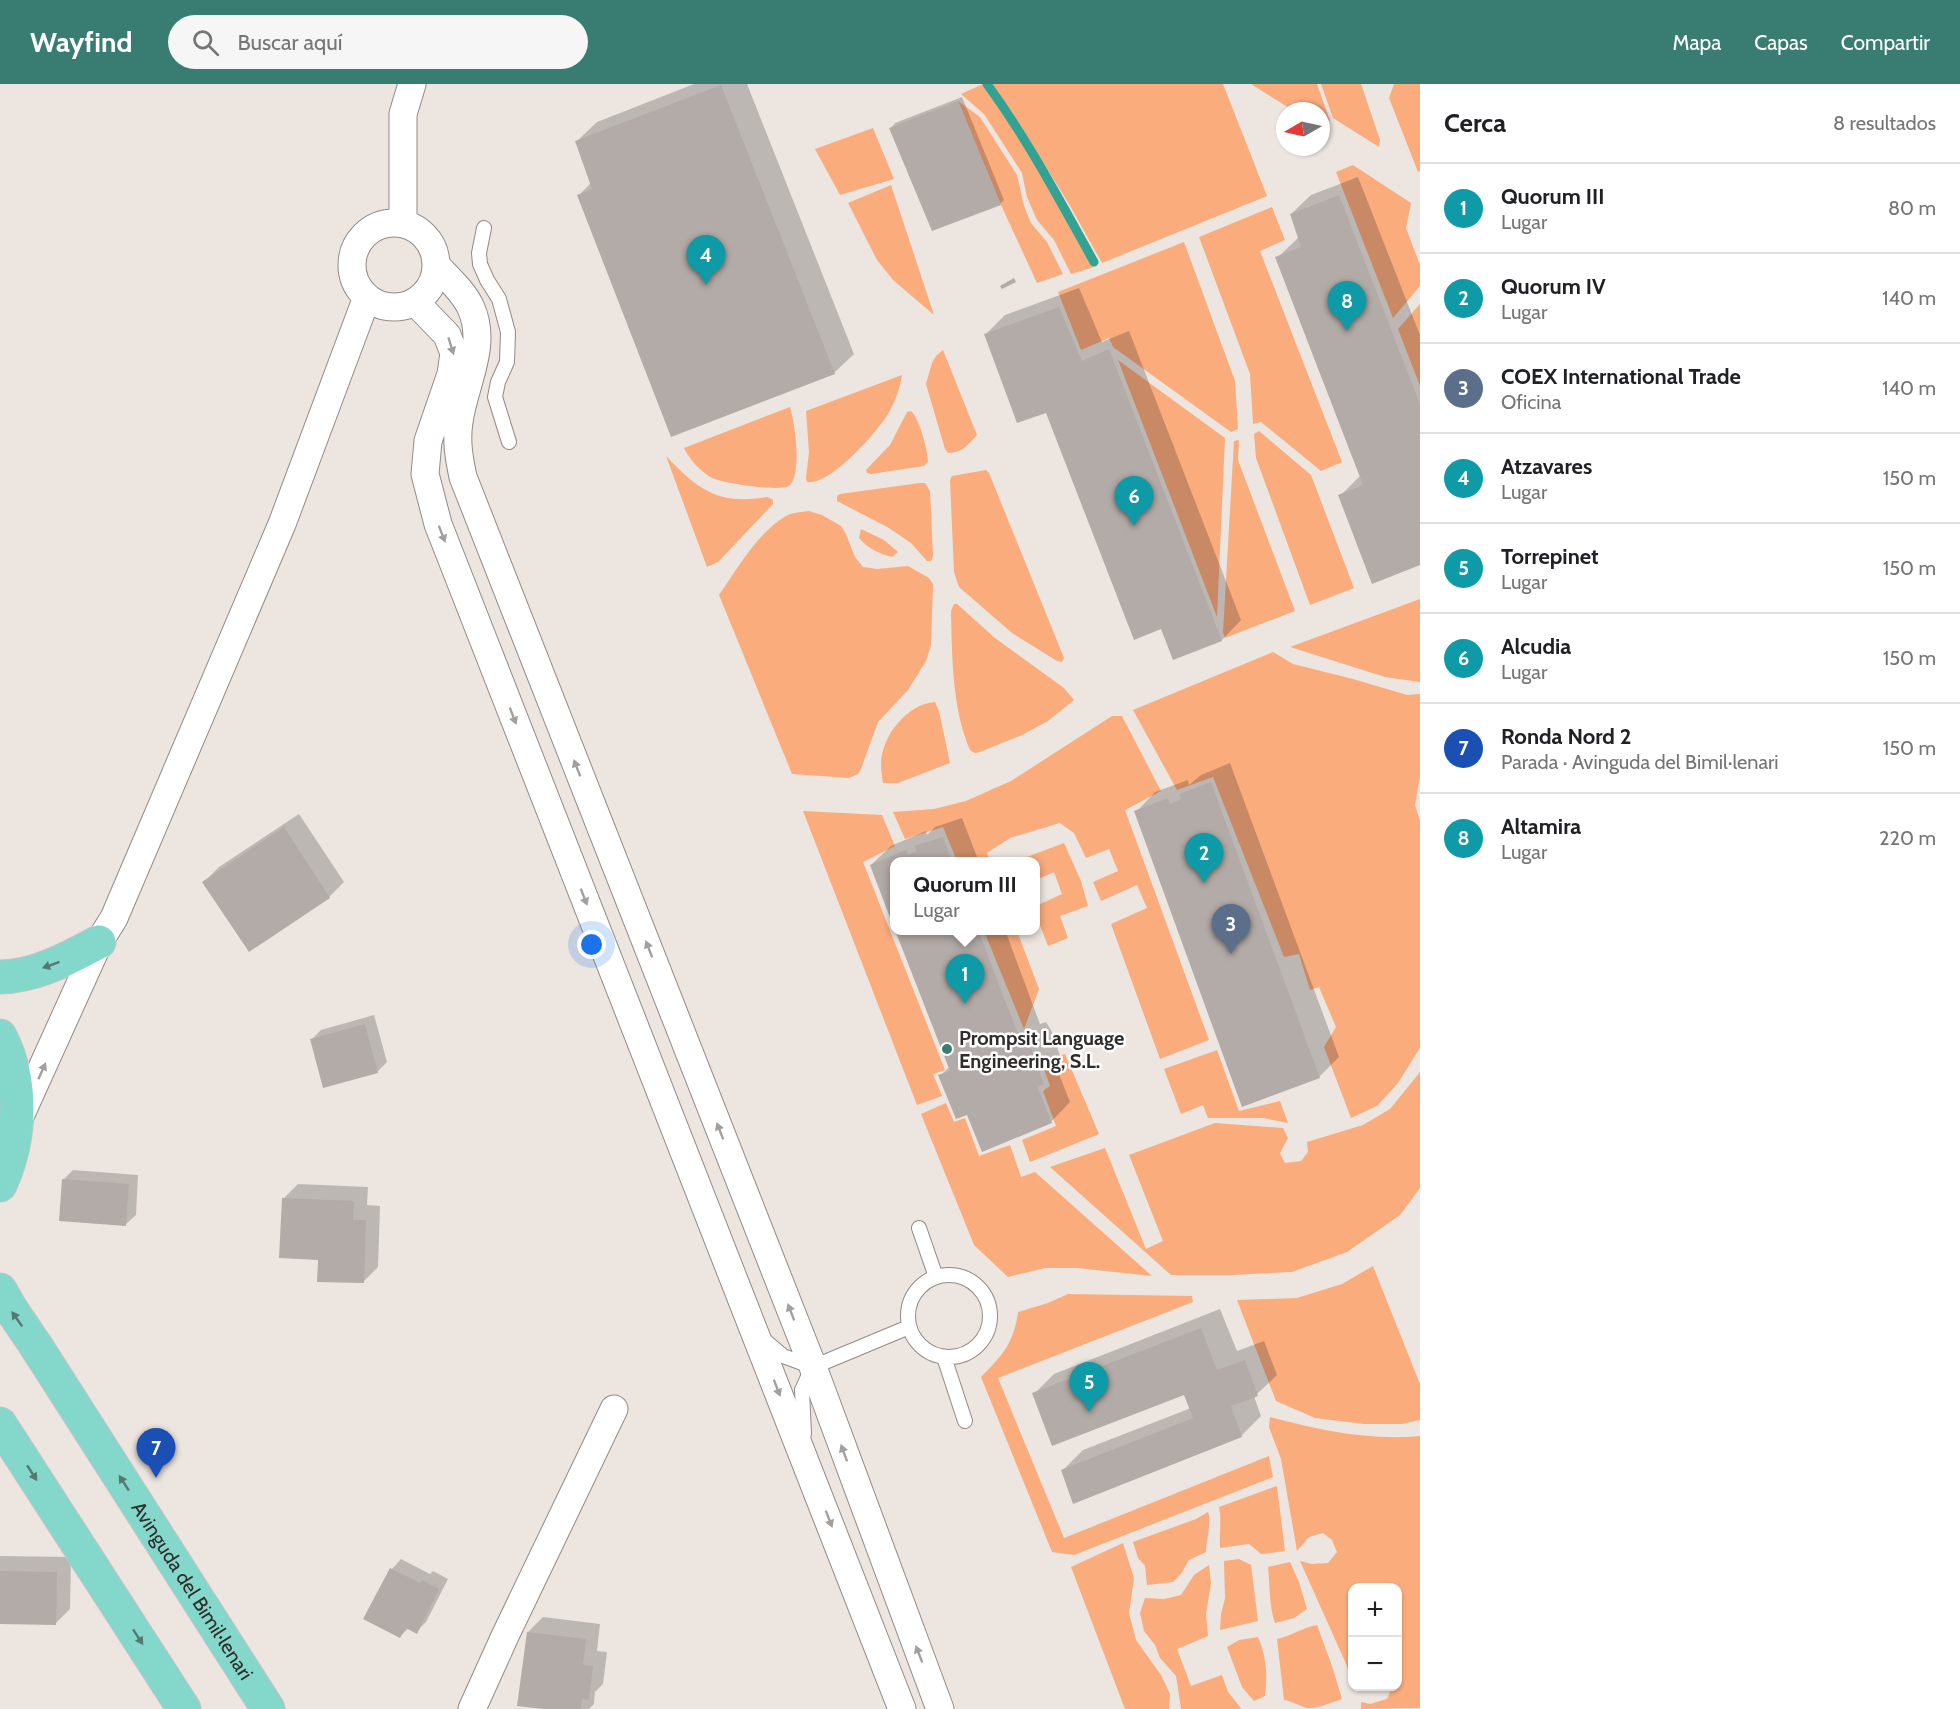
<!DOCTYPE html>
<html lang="es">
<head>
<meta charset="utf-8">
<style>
	:root { --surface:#fff; --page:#f6f6f6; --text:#202124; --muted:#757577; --line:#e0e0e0; --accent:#397d72 }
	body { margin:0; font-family:Cabin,sans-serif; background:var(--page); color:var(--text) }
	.controls { position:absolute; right:18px; bottom:18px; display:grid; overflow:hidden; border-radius:12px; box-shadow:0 2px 4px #0004 }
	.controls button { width:54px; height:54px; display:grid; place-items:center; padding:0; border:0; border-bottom:2px solid var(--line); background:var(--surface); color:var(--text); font:30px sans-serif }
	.compass { position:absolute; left:1276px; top:18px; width:54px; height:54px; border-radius:50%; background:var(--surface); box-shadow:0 2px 4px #0004; rotate:261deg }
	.you { position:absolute; left:592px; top:861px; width:21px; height:21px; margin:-15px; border:4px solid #fff; border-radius:50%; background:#1a73e8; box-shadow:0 0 0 9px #1a73e833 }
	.badge { display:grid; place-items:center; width:39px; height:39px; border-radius:50%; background:var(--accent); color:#fff; font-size:20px; font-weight:700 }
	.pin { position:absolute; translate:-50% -50px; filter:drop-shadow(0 2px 3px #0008) }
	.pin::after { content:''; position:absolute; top:32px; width:21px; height:18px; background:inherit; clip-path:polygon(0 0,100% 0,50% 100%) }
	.popup { position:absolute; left:890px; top:773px; width:150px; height:78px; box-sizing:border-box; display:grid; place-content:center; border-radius:12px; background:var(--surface); filter:drop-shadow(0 2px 4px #0005); font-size:20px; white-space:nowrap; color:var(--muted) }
	.popup b { font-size:22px; color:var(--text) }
	.popup::after { content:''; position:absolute; left:50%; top:100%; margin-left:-12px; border:12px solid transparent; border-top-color:var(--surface) }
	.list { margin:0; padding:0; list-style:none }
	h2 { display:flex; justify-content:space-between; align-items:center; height:78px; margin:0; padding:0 24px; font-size:26px }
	h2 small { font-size:20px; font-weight:400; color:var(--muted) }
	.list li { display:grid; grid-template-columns:39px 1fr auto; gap:18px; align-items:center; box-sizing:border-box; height:90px; padding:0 24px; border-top:2px solid var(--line) }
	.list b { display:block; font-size:22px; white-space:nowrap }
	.list p { margin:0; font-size:20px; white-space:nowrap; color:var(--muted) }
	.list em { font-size:20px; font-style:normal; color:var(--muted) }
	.icon { flex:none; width:33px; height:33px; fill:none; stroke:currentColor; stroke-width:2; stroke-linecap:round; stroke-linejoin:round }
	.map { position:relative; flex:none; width:1420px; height:1625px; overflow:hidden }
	header { display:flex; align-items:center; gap:36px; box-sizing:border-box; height:84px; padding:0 30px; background:var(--accent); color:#fff }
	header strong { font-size:28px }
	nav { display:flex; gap:33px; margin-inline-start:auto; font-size:21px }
	.search { width:420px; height:54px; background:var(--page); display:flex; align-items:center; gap:15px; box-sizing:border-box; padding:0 21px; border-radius:33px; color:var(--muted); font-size:22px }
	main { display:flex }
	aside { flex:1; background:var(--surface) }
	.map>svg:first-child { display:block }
	.green { fill:#faac7d }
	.shadow { fill:#0003 }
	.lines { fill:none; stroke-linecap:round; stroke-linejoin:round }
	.stream { stroke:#32a292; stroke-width:9 }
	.building { fill:#b3aba7 }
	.service-casing { stroke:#928a86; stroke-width:16 }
	.minor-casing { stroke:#928a86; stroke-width:29 }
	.primary-casing { stroke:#c5c4c3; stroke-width:35 }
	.service { stroke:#fff; stroke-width:14 }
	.minor { stroke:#fff; stroke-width:27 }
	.primary { stroke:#83d7cb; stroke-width:33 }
	.oneway { fill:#a1a09f }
	.oneway2 { fill:#557972 }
	.poi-dot { fill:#397d72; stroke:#fff; stroke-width:2 }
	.labels { text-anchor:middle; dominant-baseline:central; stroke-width:5; stroke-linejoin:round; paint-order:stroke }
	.poi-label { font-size:20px; font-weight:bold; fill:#2f2c2a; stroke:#fff; text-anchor:start }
	.street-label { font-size:20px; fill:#2f2c2a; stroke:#fff }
</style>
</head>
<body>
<header>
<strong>Wayfind</strong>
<div class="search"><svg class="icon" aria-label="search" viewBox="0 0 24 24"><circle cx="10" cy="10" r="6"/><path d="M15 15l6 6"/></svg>Buscar aquí</div>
<nav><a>Mapa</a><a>Capas</a><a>Compartir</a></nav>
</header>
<main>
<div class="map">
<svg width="1420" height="1625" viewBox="0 0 1420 1625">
	<rect width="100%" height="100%" fill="#ede5e0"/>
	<path class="green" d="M983,0L1010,35L1094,183L1071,190L1054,156L1037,136L1027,113L1022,89L984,30L961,10Z
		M991,0H1223L1267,112L1102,179L1069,120L1012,28Z
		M1251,0H1317L1330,37H1321V27H1294Z
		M1321,0H1361L1380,56L1379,63L1333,34Z
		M1394,0H1420V87L1418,88L1389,14Z
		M958,17L980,33L1017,91L1024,122L1031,139L1047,158L1063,190L1037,199L1001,121Z
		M873,44L894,95L840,111L815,65Z
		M1353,81L1411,119L1406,144L1420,181V202L1393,234L1336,88Z
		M891,101L934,231L893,196L877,176L848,119Z
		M1272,123L1285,156L1260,167L1342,378L1321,387L1261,338L1253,340L1250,290L1199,153Z
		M1184,158L1235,297L1238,345L1231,348L1113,263L1109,254L1081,266L1058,208Z
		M1420,220V302L1398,245Z
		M943,266L977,351C968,361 962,369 948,369L945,365L926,300L932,279L936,272Z
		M1118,276L1225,354L1217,533Z
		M902,291C900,305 895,318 888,330C876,349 830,402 807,398L806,394L809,368L806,327Z
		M790,323C795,338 802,388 790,401C783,409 723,399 712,394C700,387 690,376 684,364Z
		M911,327C919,334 928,366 928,378L924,382L871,390L867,389L866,386L890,361L907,328Z
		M1259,347L1311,391L1354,504L1310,521L1256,374L1254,350Z
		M1239,356L1238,376L1295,527L1225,554L1223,548L1234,357Z
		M666,372C699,407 719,421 768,413L773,416V420L718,478L707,483Z
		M986,386L989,389L1064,574L1062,578L1057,577L1012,549L959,503L954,488L950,396L952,392Z
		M920,399H925L930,407L933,472L931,477H927L911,459L889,444L837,417V412L840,410Z
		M809,427L822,431L841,442L846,450L855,473L863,483L877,485L908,482L929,494L933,500L931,561L926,577L908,606L878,638L861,685L858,690L849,694L792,690L719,511C738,484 757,449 786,432C793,428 802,428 809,427Z
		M861,445L884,456L898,468L892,473C880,470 867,464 859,454Z
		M1420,515V598L1385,593L1290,563Z
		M954,520H957L995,554L1064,604L1074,616L1048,637L1022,651L980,668L975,669L970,666C952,624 952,572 951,527Z
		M1273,568L1293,580L1353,595L1407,611L1420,610V692L1415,721L1420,737V964L1398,999L1377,1022L1351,1034L1324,963L1336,943L1319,903L1310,906L1299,870L1284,873L1213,693L1177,706L1133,626Z
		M935,618L939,627L950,679L898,699H883C882,692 881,686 881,679C882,652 907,620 935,618Z
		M1112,632H1122L1161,707L1125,726L1209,956L1160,975L1111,840L1147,824L1137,801L1101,817L1093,798L1118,787L1109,765L1086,774L1074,749L1060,739L1010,754L987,769L990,777H957L943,743L905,755L893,728L934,725L966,717L1011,697Z
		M803,727L882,731L895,762L863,778L945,986L933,990L942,1012L917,1021Z
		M1064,759L1081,797L1088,822L1060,832L1068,854L1048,862L1036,831V822L1062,810L1054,788L1036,796V778L1016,777Z
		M984,847H1017L1039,905L1024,945Z
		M1217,966L1239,1027L1280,1017L1288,1039L1263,1034H1208L1203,1021L1181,1030L1164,985Z
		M1065,970L1099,1050L1030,1078L1022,1056L1056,1042L1043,1007L1050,1002L1042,979Z
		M1420,988V1104L1400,1131L1347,1168L1292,1188L1231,1191H1171L1050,1083L1105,1064L1146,1165L1163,1157L1129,1071L1215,1039L1283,1044L1288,1054L1280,1069L1285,1079L1301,1077L1308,1068L1307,1058L1363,1041L1390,1025Z
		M946,1019L954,1038L965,1034L979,1072L1010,1061L1021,1093L1035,1088L1152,1192L1077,1184H1045L1008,1193L974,1161L921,1030Z
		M1373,1182L1420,1300V1336L1402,1340H1364L1315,1334L1276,1317L1237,1216L1297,1214L1342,1200Z
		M1068,1210L1192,1212L1193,1218L998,1294L1064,1454L1269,1372L1273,1393L1074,1471L1052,1468L981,1293C1002,1272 1014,1259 1018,1228L1048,1219Z
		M1270,1333C1320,1346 1369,1357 1420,1352V1624L1361,1625V1618L1370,1620L1387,1615L1391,1606L1389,1603L1398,1602V1504H1352V1602L1347,1582L1300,1477L1312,1480L1328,1479L1337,1468L1332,1456L1323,1449L1309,1453L1297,1467L1281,1375L1269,1343Z
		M1277,1402L1285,1467L1261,1470L1249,1460L1220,1464C1219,1450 1222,1437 1219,1423Z
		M1208,1428C1212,1437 1206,1457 1206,1468L1189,1476L1181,1490L1173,1498L1147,1501L1145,1482L1138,1474L1133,1458L1196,1435Z
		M1123,1459L1134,1494L1129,1529L1136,1556L1161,1591L1170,1610L1169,1625H1125L1071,1483Z
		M1239,1475L1251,1481L1258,1537L1220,1546L1221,1530L1225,1514L1224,1477Z
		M1290,1478L1299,1498L1307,1525L1294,1534L1275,1539C1269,1522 1270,1502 1268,1483Z
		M1209,1481L1211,1499L1206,1530L1208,1552L1177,1565L1191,1602L1222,1591L1228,1608L1241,1624L1238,1625H1181L1176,1592L1160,1574L1155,1561L1144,1547L1140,1529L1145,1514L1164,1515L1181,1511L1194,1491Z
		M1317,1541L1332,1582L1342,1615C1332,1618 1318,1625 1308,1624C1301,1623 1292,1617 1284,1616L1277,1555C1291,1552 1302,1544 1317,1541Z
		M1258,1553C1266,1572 1268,1591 1265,1612L1254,1617L1242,1603L1227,1563L1239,1556Z"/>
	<path class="shadow" d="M694,0H747L854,270L834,289L579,111L591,99L577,57L597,38Z
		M962,13L1004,116L1000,120L891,44L895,39Z
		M1358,93L1420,251V479L1373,498L1340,412L1361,391L1277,174L1299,153L1291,130L1311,111Z
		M1079,204L1102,258L1129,247L1241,536L1222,556L1173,574L1161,543L1047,327L985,251L1005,231Z
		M1230,679L1339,973L1319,993L1136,728L1155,708L1188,696L1189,701L1201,691Z
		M299,730L344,798L329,813L250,866L204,798L219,783Z
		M962,734L979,778H894V841L871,781L891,762L926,747L927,751L935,743Z
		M897,846H1005L1040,940L1046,938L1051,946L1063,980L1057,985L1070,1018L1051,1038L968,1029L940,992L950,982Z
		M374,931L387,978L377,988L311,956L321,946Z
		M73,1086L138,1091L136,1131L126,1140L63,1096Z
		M298,1100L368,1103L367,1121L380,1122L378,1183L363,1198L283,1115Z
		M1220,1225L1237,1267L1264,1257L1277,1291L1257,1310L1254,1312L1261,1332L1241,1352L1063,1386L1083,1366L1191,1324L1185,1309L1034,1310L1054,1290Z
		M0,1472L71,1473L70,1525L55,1540L0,1539Z
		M401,1475L430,1490L433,1487L448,1495L426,1538L416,1548L409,1544L400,1552L365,1535L392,1485Z
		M543,1533L600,1540L597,1567L607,1568L603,1600L595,1608L594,1620L589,1625H545L528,1548Z"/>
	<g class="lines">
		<path class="stream" d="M987,0C1028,56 1060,117 1094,178"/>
	</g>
	<path class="building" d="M721,1L835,290L671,353L577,111L592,105L575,57Z
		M958,17L1001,121L932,147L889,44Z
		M1339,111L1420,320V481L1372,500L1338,411L1363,401L1275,173L1301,163L1290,130Z
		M1014,194L1016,198L1002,205L1000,202Z
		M1059,223L1082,277L1109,265L1222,557L1173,576L1161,545L1134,556L1046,329L1017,339L984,250Z
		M1211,698L1320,994L1242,1023L1134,727L1168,714L1170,720L1181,715L1179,710Z
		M284,743L330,814L249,868L202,798Z
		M943,753L952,778H894V844L870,781L906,766L908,771L917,767L914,762Z
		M895,846H978L1021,958L1026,957L1032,966L1044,1001L1037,1002L1052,1039L982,1068L967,1031L956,1035L938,991L950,987Z
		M365,940L378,989L323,1004L310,955Z
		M62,1095L129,1100L126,1142L59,1137Z
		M282,1114L354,1117L353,1136H366L364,1199L317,1198L318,1176L279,1174Z
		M1201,1244L1217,1286L1245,1276L1258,1312L1231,1322L1242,1353L1073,1420L1061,1386L1193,1334L1184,1311L1052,1362L1032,1309Z
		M390,1484L420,1499L422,1496L439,1505L417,1550L406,1544L400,1554L363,1535Z
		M0,1487L57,1488L56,1541L0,1540Z
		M527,1548L586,1555L583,1581L593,1582L589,1616L582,1615L581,1625H543L517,1622Z"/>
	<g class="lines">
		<defs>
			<path id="service" d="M484,144L479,169L480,180L487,196L499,215L508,248L507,278L498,298L495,313L509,358
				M919,1144L936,1193
				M908 1232a41 41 0 1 1 82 0a41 41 0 1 1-82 0Z
				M762,1254L783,1272L813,1283L909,1243
				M944,1273L965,1337
				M804,1350L802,1306L812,1284"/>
			<path id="minor" d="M352 181a42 42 0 1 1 84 0a42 42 0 1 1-84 0Z
				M403,140V30L412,0
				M436,181C448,194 464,208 471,224C488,262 464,300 459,338C456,357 459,374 463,393L813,1283L940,1625
				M415,218L447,251L454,269L451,290L428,357L425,390L438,440L902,1625
				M17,1039L99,858L114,834L282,440L367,213
				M472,1625L505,1552L614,1325"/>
			<g id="primary">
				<path d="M0,893C35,893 69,874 99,858"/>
				<path d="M0,952C24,998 21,1055 0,1101"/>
				<path id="s1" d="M0,1206L11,1225L36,1262L268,1625"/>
				<path d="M0,1340L184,1625"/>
			</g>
		</defs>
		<use href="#service" class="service-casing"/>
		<use href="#minor" class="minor-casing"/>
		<use href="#primary" class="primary-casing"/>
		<use href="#service" class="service"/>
		<use href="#minor" class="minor"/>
		<use href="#primary" class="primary"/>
	</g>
	<defs><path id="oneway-solid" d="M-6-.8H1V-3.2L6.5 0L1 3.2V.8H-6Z" transform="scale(1.5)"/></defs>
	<g class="oneway">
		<use href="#oneway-solid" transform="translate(451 262) rotate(73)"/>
		<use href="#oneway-solid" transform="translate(442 450) rotate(69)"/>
		<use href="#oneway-solid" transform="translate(513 632) rotate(69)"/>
		<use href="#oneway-solid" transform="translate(577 684) rotate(-111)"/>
		<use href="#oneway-solid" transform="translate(584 813) rotate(69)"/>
		<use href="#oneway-solid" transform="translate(649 865) rotate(-111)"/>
		<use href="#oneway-solid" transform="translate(42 987) rotate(-66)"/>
		<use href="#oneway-solid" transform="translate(720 1047) rotate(-111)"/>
		<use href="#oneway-solid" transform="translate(791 1228) rotate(-111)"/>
		<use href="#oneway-solid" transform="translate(777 1304) rotate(69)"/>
		<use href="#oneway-solid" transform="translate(844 1369) rotate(-110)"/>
		<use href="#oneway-solid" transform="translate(829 1435) rotate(69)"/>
		<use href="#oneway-solid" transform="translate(919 1570) rotate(-111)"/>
	</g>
	<g class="oneway2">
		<use href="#oneway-solid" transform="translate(51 881) rotate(160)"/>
		<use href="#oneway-solid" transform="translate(17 1235) rotate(-125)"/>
		<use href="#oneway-solid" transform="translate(32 1389) rotate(57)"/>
		<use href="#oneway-solid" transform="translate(124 1399) rotate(-123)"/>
		<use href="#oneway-solid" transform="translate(138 1553) rotate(57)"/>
	</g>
	<circle class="poi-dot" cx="947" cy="965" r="6"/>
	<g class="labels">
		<g class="poi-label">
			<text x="959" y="954">Prompsit Language<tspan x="959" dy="23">Engineering, S.L.</tspan></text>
		</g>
		<g class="street-label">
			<text stroke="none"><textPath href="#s1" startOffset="357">Avinguda del Bimil·lenari</textPath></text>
		</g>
	</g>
</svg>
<div class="controls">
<button>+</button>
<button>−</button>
</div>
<svg class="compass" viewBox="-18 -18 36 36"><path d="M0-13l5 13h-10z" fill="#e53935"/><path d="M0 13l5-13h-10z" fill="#757577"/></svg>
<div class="you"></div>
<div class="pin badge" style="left:965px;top:920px;background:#0f9aa8">1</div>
<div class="popup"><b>Quorum III</b>Lugar</div>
<div class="pin badge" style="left:1204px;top:799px;background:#0f9aa8">2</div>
<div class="pin badge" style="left:1231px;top:870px;background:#5c6f8a">3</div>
<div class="pin badge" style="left:706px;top:201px;background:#0f9aa8">4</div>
<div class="pin badge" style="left:1089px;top:1328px;background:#0f9aa8">5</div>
<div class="pin badge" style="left:1134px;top:442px;background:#0f9aa8">6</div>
<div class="pin badge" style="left:156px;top:1394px;background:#1a4fb4">7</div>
<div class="pin badge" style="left:1347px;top:247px;background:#0f9aa8">8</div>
</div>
<aside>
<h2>Cerca<small>8 resultados</small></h2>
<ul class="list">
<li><span class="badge" style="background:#0f9aa8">1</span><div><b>Quorum III</b><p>Lugar</p></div><em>80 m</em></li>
<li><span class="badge" style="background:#0f9aa8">2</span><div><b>Quorum IV</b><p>Lugar</p></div><em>140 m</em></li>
<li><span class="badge" style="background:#5c6f8a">3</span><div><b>COEX International Trade</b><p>Oficina</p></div><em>140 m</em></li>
<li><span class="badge" style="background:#0f9aa8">4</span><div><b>Atzavares</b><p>Lugar</p></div><em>150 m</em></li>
<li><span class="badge" style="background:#0f9aa8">5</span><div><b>Torrepinet</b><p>Lugar</p></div><em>150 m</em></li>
<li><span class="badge" style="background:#0f9aa8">6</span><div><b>Alcudia</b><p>Lugar</p></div><em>150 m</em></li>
<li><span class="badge" style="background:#1a4fb4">7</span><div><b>Ronda Nord 2</b><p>Parada · Avinguda del Bimil·lenari</p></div><em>150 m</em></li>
<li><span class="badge" style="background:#0f9aa8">8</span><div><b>Altamira</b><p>Lugar</p></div><em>220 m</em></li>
</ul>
</aside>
</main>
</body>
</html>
